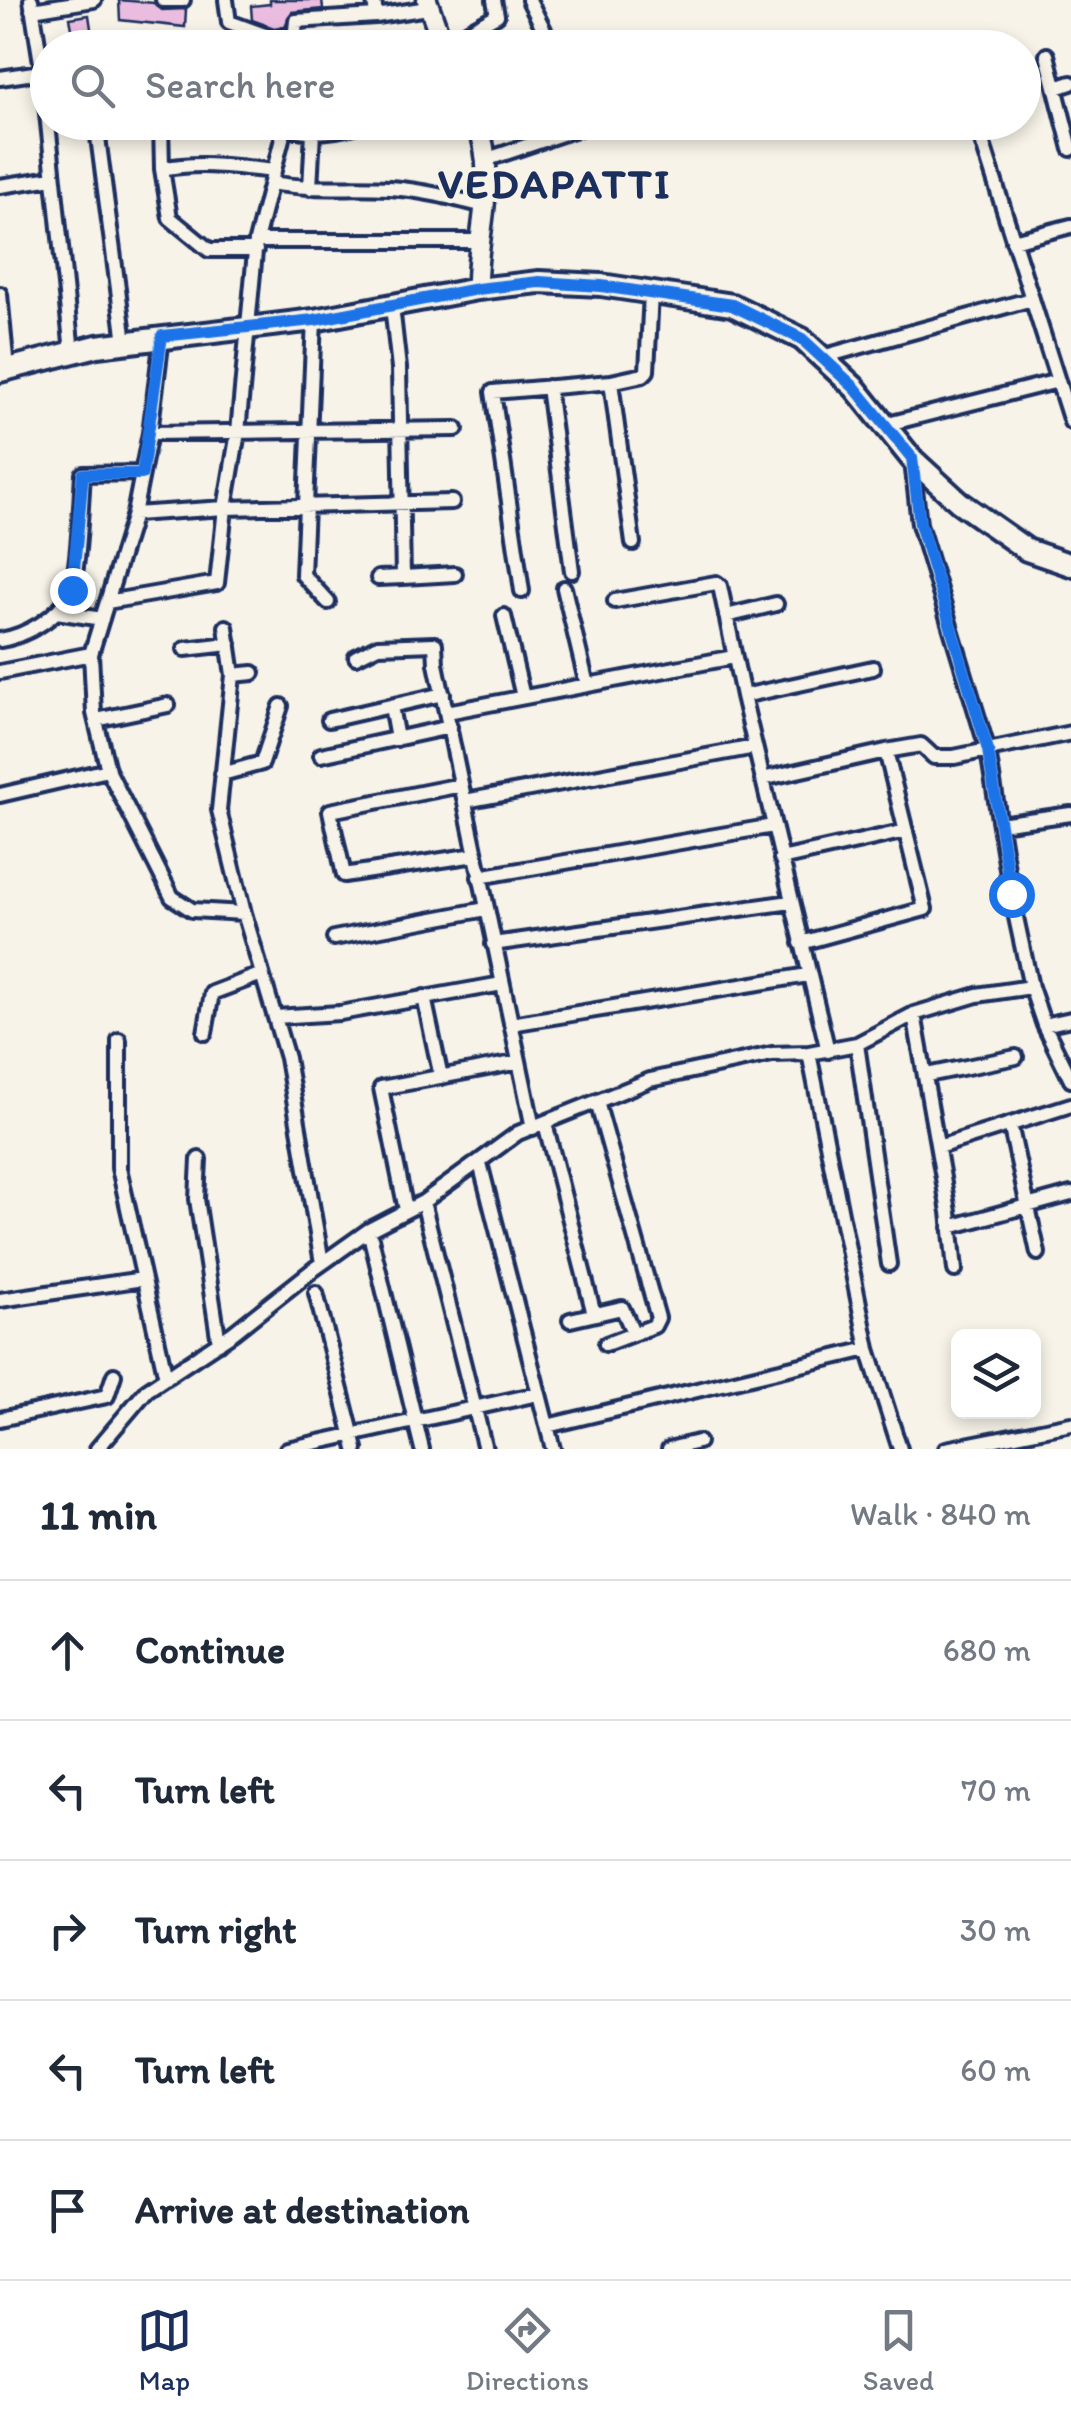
<!DOCTYPE html>
<html lang="en">
<head>
<meta charset="utf-8">
<style>
	:root { --surface:#fff; --page:#f2f2f3; --text:#1f2937; --muted:#747a83; --line:#e0e1e3; --accent:#1b2f5e }
	body { margin:0; font-family:Itim,sans-serif; background:var(--page); color:var(--text) }
	.controls { position:absolute; right:30px; bottom:30px; display:grid; overflow:hidden; border-radius:15px; box-shadow:0 5px 15px #0003 }
	.controls button { width:90px; height:90px; display:grid; place-items:center; padding:0; border:0; border-bottom:2px solid var(--line); background:var(--surface); color:var(--text); font:50px sans-serif }
	.stop { position:absolute; width:30px; height:30px; margin:-22px; border:8px solid #1a73e8; border-radius:50%; background:#fff }
	.stop.end { background:#1a73e8; border-color:#fff; box-shadow:0 2px 10px #0008 }
	.list { margin:0; padding:0; list-style:none }
	h2 { display:flex; justify-content:space-between; align-items:center; height:130px; margin:0; padding:0 40px; font-size:42px }
	h2 small { font-size:32px; font-weight:400; color:var(--muted) }
	.list li { display:grid; grid-template-columns:65px 1fr auto; gap:30px; align-items:center; box-sizing:border-box; height:140px; padding:0 40px; border-top:2px solid var(--line) }
	.list b { display:block; font-size:38px; white-space:nowrap }
	.list em { font-size:32px; font-style:normal; color:var(--muted) }
	.icon { flex:none; width:55px; height:55px; fill:none; stroke:currentColor; stroke-width:2; stroke-linecap:round; stroke-linejoin:round }
	.map { position:relative; flex:none; width:1071px; height:1449px; overflow:hidden }
	.search { position:absolute; background:var(--surface); box-shadow:0 5px 15px #0003; left:30px; right:30px; top:30px; height:110px; display:flex; align-items:center; gap:25px; box-sizing:border-box; padding:0 35px; border-radius:55px; color:var(--muted); font-size:38px }
	.sheet { height:830px; background:var(--surface) }
	nav { display:flex; justify-content:space-around; align-items:center; box-sizing:border-box; height:140px; border-top:2px solid var(--line); background:var(--surface); font-size:28px; color:var(--muted) }
	nav a { display:grid; justify-items:center; gap:5px }
	nav .on { color:var(--accent) }
	.map>svg:first-child { display:block }
	.building { fill:#eabcdf; stroke:#1b2f5e; stroke-width:2.5 }
	.lines { fill:none; stroke-linecap:round; stroke-linejoin:round }
	.street-casing { stroke:#1b2f5e; stroke-width:20 }
	.secondary-casing { stroke:#1b2f5e; stroke-width:25 }
	.primary-casing { stroke:#1b2f5e; stroke-width:28 }
	.street { stroke:#f7f3e8; stroke-width:12 }
	.secondary { stroke:#f7f3e8; stroke-width:18 }
	.primary { stroke:#f7f3e8; stroke-width:20 }
	.route { stroke:#1a73e8; stroke-width:12 }
	.labels { text-anchor:middle; dominant-baseline:central; stroke-width:8; stroke-linejoin:round; paint-order:stroke }
	.district-label { font-size:42px; font-weight:bold; letter-spacing:2.5px; fill:#1b2f5e; stroke:#f7f3e8 }
</style>
</head>
<body>
<div class="map">
<svg width="1071" height="1449" viewBox="0 0 1071 1449">
	<rect width="100%" height="100%" fill="#f7f3e8"/>
	<filter id="ink" filterUnits="userSpaceOnUse"><feTurbulence type="fractalNoise" baseFrequency=".01" numOctaves="2"/><feDisplacementMap in="SourceGraphic" scale="20" xChannelSelector="R" yChannelSelector="G"/><feConvolveMatrix kernelMatrix="1 2 1 2 8 2 1 2 1" color-interpolation-filters="sRGB"/></filter>
	<g filter="url(#ink)">
		<path class="building" d="M119,0L154,3L162,10L186,9L185,27L120,20Z
			M270,0H322L323,9L292,12L285,26L274,28L252,20L251,6L270,4Z
			M89,15L93,42L75,45L70,18Z"/>
		<g class="lines">
			<defs>
				<path id="street" d="M31,0L43,75L72,352
					M163,0H183
					M226,0L229,22L273,38L294,35
					M374,0L376,16
					M529,0L553,48
					M32,10L94,0
					M443,45L497,15L494,0
					M293,48L296,21L376,16L428,8
					M1047,55L1071,149
					M0,78L41,72
					M1056,88L1071,83
					M96,122L125,342
					M161,122L162,169L170,218L209,250H256
					M282,122L285,127C314,135 338,132 367,122
					M543,122L546,140
					M976,122L1071,422
					M485,160L597,122
					M162,169C200,161 236,167 274,171
					M271,183C311,190 350,186 390,188C422,190 453,198 484,206
					M0,186L53,178
					M310,188L313,132
					M256,241H478
					M1013,241L1071,226
					M0,294L7,369
					M392,306L399,368L403,577L455,574
					M314,320L303,575L328,602
					M162,337L150,433L134,514L91,654L94,713L108,770L172,897L192,910L244,913L219,810L233,675L226,627
					M822,357L1032,299
					M611,382L633,543
					M548,387L572,571
					M884,425L1058,381
					M150,433L456,429
					M912,461L919,524L988,751L1011,894L1031,987L1044,1025L1071,1080
					M134,514L225,508L452,502
					M378,578L403,577
					M564,588L587,685
					M522,591L493,392L611,382L643,375L647,371L651,293
					M615,601L716,583L720,586L743,696L828,1051
					M107,602L217,583L225,508L238,432L256,241L285,127
					M57,612L102,619
					M504,616L523,697
					M726,616L776,604
					M0,640C26,636 59,617 70,593C79,574 81,499 83,474L142,473
					M185,649L229,644
					M356,657L378,646L435,644L436,664L533,1128
					M0,672L91,654
					M233,675L253,673
					M743,696L873,668
					M391,706L397,739
					M447,712L734,657
					M96,720L168,705
					M329,720L443,694
					M321,755L450,727
					M222,774L262,763L281,706
					M762,779L886,751
					M461,785L330,811L344,875L475,855
					M0,795L108,770
					M465,801L755,747
					M1000,824L1071,814
					M781,859L906,831
					M479,877L773,826
					M244,913L287,1058L322,1263
					M334,938L486,909
					M801,943L925,909L886,751L921,745L934,757H954L1071,733
					M493,944L791,902
					M424,997L441,1077
					M914,1014L949,1212L955,1270
					M275,1017L340,1013L502,984
					M511,1024L808,975
					M1044,1025L1071,1019
					M205,1033L212,993L262,974
					M119,1040V1168L166,1378
					M857,1044L889,1264
					M809,1053L868,1349L900,1449
					M927,1075L1016,1057
					M597,1102L658,1318L654,1326L606,1344
					M545,1123L594,1314
					M1010,1124L1038,1253
					M938,1147L1071,1105
					M199,1159L197,1199L219,1343
					M480,1163L553,1449
					M423,1202L485,1449
					M406,1210L381,1088L519,1062
					M950,1227L1071,1194
					M369,1230L422,1449
					M316,1293L356,1449
					M0,1300L143,1279
					M570,1320L622,1308L633,1332
					M0,1419L107,1396L114,1375
					M547,1426L868,1349
					M97,1449L147,1390L233,1333L314,1269L369,1230L423,1202L518,1133L650,1080L772,1054L809,1053L857,1044L914,1014L977,995L1031,987
					M287,1449L538,1394
					M669,1449L698,1442
					M946,1449L1071,1424"/>
				<path id="secondary" d="M427,0L444,48
					M476,122C500,174 475,235 477,289"/>
				<path id="primary" d="M0,371L97,346L314,320L477,289L539,282L601,285L732,305L802,339L855,388L912,459L959,502L1027,550L1071,565"/>
			</defs>
			<use href="#street" class="street-casing"/>
			<use href="#secondary" class="secondary-casing"/>
			<use href="#primary" class="primary-casing"/>
			<use href="#street" class="street"/>
			<use href="#secondary" class="secondary"/>
			<use href="#primary" class="primary"/>
		</g>
	</g>
	<g class="lines" filter="url(#ink)">
		<path class="route" d="M72,590L83,474H142L162,336L314,320L477,289L539,282L601,286L732,305L802,339L855,388L912,458L920,524L988,750L1011,894"/>
	</g>
	<g class="labels">
		<g class="district-label">
			<text x="555" y="183">VEDAPATTI</text>
		</g>
	</g>
</svg>
<div class="controls">
<button><svg class="icon" aria-label="layers" viewBox="0 0 24 24"><path d="M12 4l9 5-9 5-9-5zM3 14l9 5 9-5"/></svg></button>
</div>
<div class="stop" style="left:1011px;top:894px"></div>
<div class="stop end" style="left:72px;top:590px"></div>
<div class="search"><svg class="icon" aria-label="search" viewBox="0 0 24 24"><circle cx="10" cy="10" r="6"/><path d="M15 15l6 6"/></svg>Search here</div>
</div>
<section class="sheet">
<h2>11 min<small>Walk · 840 m</small></h2>
<ul class="list">
<li><svg class="icon" aria-label="ahead" viewBox="0 0 24 24"><path d="M12 20V5M6 11l6-6 6 6"/></svg><div><b>Continue</b></div><em>680 m</em></li>
<li><svg class="icon" aria-label="left" viewBox="0 0 24 24"><path d="M17 20v-9H6M10 6l-5 5 5 5"/></svg><div><b>Turn left</b></div><em>70 m</em></li>
<li><svg class="icon" aria-label="right" viewBox="0 0 24 24"><path d="M7 20v-9h11M14 6l5 5-5 5"/></svg><div><b>Turn right</b></div><em>30 m</em></li>
<li><svg class="icon" aria-label="left" viewBox="0 0 24 24"><path d="M17 20v-9H6M10 6l-5 5 5 5"/></svg><div><b>Turn left</b></div><em>60 m</em></li>
<li><svg class="icon" aria-label="arrive" viewBox="0 0 24 24"><path d="M6 21V4h12l-3 4 3 4H6"/></svg><div><b>Arrive at destination</b></div></li>
</ul>
</section>
<nav>
<a class="on"><svg class="icon" aria-label="map" viewBox="0 0 24 24"><path d="M3 6l6-2 6 2 6-2v14l-6 2-6-2-6 2zM9 4v14M15 6v14"/></svg>Map</a>
<a><svg class="icon" aria-label="directions" viewBox="0 0 24 24"><path d="M12 3l9 9-9 9-9-9zM9 14v-3h6M13 9l2 2-2 2"/></svg>Directions</a>
<a><svg class="icon" aria-label="saved" viewBox="0 0 24 24"><path d="M7 4h10v16l-5-4-5 4z"/></svg>Saved</a>
</nav>
</body>
</html>
